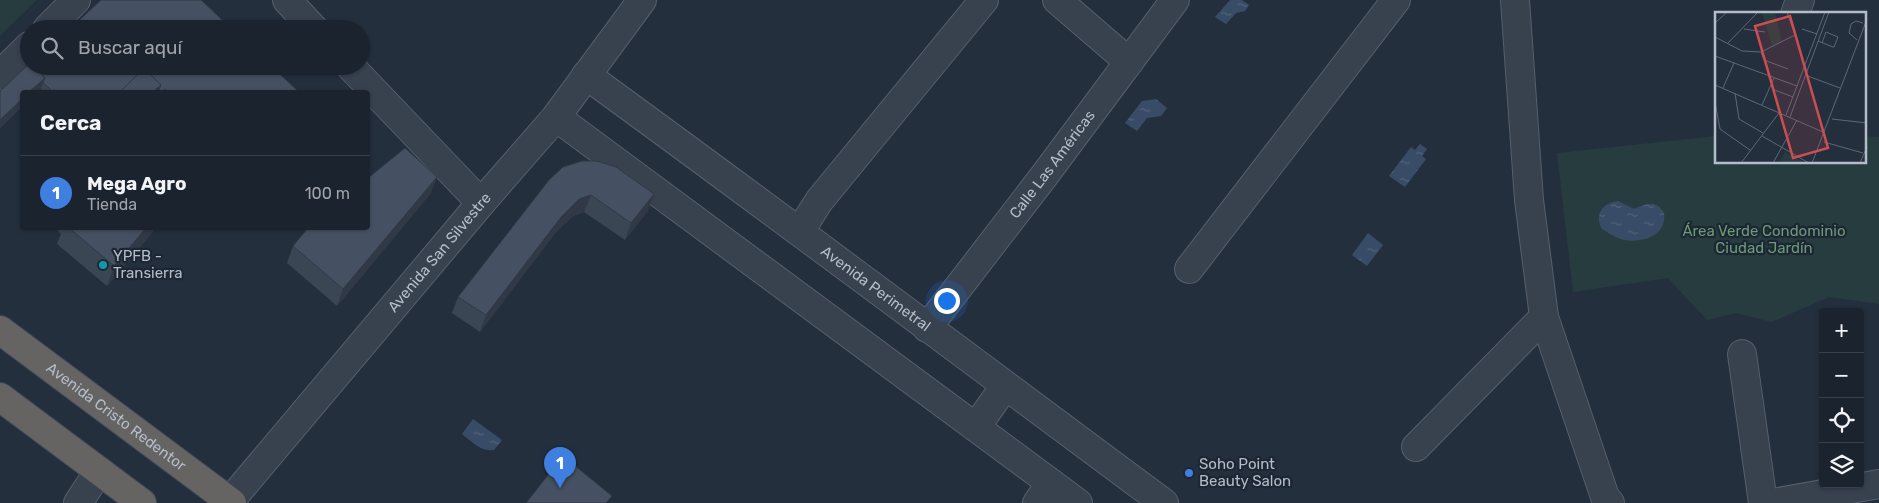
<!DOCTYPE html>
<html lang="es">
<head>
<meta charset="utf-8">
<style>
	:root { --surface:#1b232e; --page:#282f3a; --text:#f1f3f6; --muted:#a0a4aa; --line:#39404a; --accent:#8bbbb9 }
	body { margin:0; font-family:Rubik,sans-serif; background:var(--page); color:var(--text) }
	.controls { position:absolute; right:15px; bottom:15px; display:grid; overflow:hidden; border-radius:5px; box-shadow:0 1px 4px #0004 }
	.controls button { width:45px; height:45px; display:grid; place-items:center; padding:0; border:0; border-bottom:1px solid var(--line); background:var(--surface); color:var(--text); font:25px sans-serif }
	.you { position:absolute; left:946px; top:300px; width:18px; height:18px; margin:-12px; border:4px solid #fff; border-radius:50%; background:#1a73e8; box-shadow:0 0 0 8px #1a73e833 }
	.badge { display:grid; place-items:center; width:32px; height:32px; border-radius:50%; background:var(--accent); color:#fff; font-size:16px; font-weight:700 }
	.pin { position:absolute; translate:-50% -41px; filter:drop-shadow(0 1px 2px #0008) }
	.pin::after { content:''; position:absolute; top:26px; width:18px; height:15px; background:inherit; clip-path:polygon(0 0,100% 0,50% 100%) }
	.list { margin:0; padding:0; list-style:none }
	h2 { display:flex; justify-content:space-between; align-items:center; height:65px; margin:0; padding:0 20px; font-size:21px }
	h2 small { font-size:16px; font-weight:400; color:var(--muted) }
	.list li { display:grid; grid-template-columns:32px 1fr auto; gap:15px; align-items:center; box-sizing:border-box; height:75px; padding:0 20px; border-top:1px solid var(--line) }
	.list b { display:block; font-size:19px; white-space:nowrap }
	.list p { margin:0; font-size:16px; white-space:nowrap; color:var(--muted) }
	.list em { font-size:16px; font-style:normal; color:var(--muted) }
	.icon { flex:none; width:28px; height:28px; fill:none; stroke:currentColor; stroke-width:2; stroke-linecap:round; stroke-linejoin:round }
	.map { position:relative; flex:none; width:1879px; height:503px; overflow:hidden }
	.search { position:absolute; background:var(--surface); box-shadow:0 1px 4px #0004; left:20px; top:20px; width:350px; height:55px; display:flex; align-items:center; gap:12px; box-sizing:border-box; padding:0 18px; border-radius:28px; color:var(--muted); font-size:19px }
	.panel { position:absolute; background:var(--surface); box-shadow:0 1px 4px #0004; left:20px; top:90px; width:350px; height:140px; border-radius:5px }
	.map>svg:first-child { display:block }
	.green { fill:#263c3f }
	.water { fill:url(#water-ripples) }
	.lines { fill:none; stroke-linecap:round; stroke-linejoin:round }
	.minor-casing { stroke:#565f6c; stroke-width:30 }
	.tertiary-casing { stroke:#565f6c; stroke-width:30 }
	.trunk-casing { stroke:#434c59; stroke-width:30 }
	.minor { stroke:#38414e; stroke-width:28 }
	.tertiary { stroke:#38414e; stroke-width:28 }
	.trunk { stroke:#656462; stroke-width:28 }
	.wall { fill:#3b4654 }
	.shaded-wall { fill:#303945 }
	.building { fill:#455162; stroke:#303945 }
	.culture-dot { fill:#0f9aa8; stroke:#1d2633; stroke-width:2 }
	.shop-dot { fill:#3f7fe0; stroke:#1d2633; stroke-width:2 }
	.labels { text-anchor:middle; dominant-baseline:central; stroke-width:4.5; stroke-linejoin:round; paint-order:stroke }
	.street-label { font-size:15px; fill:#b4bcc9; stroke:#1d2633 }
	.park-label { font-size:15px; fill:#6b9a76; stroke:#1d2633 }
	.poi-label { font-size:15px; fill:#b4bcc9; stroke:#1d2633; text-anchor:start }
	.inset-road { fill:none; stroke:#5e6776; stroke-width:1 }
	.view { fill:#ce4d50; fill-opacity:0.15; stroke:#ce4d50; stroke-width:2.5 }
	.inset-edge { fill:none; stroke:#b4bcc9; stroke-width:2.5 }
</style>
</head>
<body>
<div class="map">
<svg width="1879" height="503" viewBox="0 0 1879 503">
	<defs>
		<pattern id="water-ripples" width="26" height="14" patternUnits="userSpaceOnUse" patternTransform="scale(1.25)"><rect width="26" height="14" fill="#394c67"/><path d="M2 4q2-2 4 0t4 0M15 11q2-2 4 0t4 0" fill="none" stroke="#53647b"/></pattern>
	</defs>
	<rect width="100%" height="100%" fill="#242f3e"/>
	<path class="green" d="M0,0H37L0,36Z
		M1716,136V162H1865V136L1879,137V304L1829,297L1772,322L1736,313L1707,320L1668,278L1573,292L1557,153Z"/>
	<path class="water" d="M1230,0H1242L1249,5L1245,11L1236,13L1226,24L1215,17Z
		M1156,99L1167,108L1161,116L1147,118L1137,131L1125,123L1142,101Z
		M1420,144L1427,149L1422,156L1426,159L1405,187L1389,176L1411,147L1415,150Z
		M1618,201L1634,209C1647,203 1656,200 1664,213C1667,236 1643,243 1624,240C1616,238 1609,233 1602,229C1594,215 1602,203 1618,201Z
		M1368,233L1383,245L1367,266L1352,255Z
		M473,419L502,440L494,450C481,452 472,442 462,434Z"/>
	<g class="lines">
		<defs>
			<g id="minor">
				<path d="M287,0L314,29"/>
				<path d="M1057,0L1129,62"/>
				<path d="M1515,0L1529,200L1544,317L1605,497L1610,503"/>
				<path d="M1795,14L1800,0"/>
				<path d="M47,29L76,0"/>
				<path d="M350,66L481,203"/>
				<path d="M0,75L29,46"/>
				<path d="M800,231L819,201L984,0"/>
				<path d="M1189,269L1396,0"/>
				<path id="s1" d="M927,328L1044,176L1175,0"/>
				<path d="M1742,354L1763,503"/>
				<path d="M1416,447L1544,317"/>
				<path id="s2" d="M230,501L481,203L556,117"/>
				<path d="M78,503L99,471"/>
				<path d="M1037,503L1051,483"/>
				<path d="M1773,503L1879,484"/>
			</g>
			<g id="tertiary">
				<path d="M642,0L556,117L1078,503"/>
				<path id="s3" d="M586,75C780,216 971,360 1164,503"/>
				<path d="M976,427L1005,386"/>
			</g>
			<g id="trunk">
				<path id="s4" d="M0,330L232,503"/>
				<path d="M0,397L142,503"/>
			</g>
		</defs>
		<use href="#minor" class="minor-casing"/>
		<use href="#tertiary" class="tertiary-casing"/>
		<use href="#trunk" class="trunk-casing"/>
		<use href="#minor" class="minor"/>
		<use href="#tertiary" class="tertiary"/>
		<use href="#trunk" class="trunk"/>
	</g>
	<path class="wall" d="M29,64L299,92H44L41,89L40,90L22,92V107L0,128V91Z
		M549,180L648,211L625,240L584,212L573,216L556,232L480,332L452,313L458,297Z
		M431,193L337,306L287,263L293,246Z
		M60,228H156L107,286L57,244L61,234L58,231Z"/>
	<path class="shaded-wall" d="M45,78L40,90L38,92H29Z
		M161,85L158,92H153Z
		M22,99V107L0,128V120Z
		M437,177L431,193L337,306L343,289Z
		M654,194L648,211L625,240L631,223Z
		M591,195L584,212L573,216L556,232L480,332L486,315L562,216L579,199Z
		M146,228H156L107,286L114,266Z"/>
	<path class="building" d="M101,0H201L232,29H70Z
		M29,64V66H34L45,78L29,92H22V99L0,120V91Z
		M34,66H271L299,92H168L165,89L162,92H161L159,90L161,85L144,68L120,92H53L43,82L45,78Z
		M144,68L161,85L153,92H120Z
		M165,89L168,92H162Z
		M405,148L437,177L343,289L293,246L308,228H368V178Z
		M582,161H597L616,167L654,194L631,223L591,195L579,199L562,216L486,315L458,297L549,180L563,167Z
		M69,228H146L114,266Z
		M563,456L612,496L606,503H526Z"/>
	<circle class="culture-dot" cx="103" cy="265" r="5"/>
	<circle class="shop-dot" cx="1189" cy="473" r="5"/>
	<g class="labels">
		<g class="street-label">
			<text stroke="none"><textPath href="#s1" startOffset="206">Calle Las Américas</textPath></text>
			<text stroke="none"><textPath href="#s2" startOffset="325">Avenida San Silvestre</textPath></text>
			<text stroke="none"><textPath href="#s3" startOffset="360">Avenida Perimetral</textPath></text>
			<text stroke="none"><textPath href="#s4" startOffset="145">Avenida Cristo Redentor</textPath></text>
		</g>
		<g class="park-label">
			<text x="1764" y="231">Área Verde Condominio<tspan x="1764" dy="17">Ciudad Jardín</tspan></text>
		</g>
		<g class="poi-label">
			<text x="113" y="256">YPFB -<tspan x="113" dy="17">Transierra</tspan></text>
			<text x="1199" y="464">Soho Point<tspan x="1199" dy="17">Beauty Salon</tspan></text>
		</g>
	</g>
	<g transform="translate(1715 12)">
		<rect width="151" height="151" fill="#242f3e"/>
		<path d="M60,0L67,30L57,34L47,1ZM70,140L87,149L86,151H64Z" fill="#263c3f"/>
		<path class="inset-road" d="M0,11L12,0M29,17L50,20M87,17L102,22M0,25L27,39L46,40L80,23L72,0M142,28L134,21L136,12L141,9L148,11M103,29L118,35H119L123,25L111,20L107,31M12,32L43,0M46,40L49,48L73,57M0,44L82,74M90,63L125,76M0,73L108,120M8,76L19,51M57,77L78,85M20,81L24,107L48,121M0,90L5,117L35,138M47,93L59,66M71,103L110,0M75,105L114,0M117,107L152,111M47,124L94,151M109,130L148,141M26,151L64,101M58,151L82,108M97,151L152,7M145,151L152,135"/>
		<path class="view" d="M75,4L113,136L78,146L40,14Z"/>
		<rect width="151" height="151" class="inset-edge"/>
	</g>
</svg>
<div class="controls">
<button>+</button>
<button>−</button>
<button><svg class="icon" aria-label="locate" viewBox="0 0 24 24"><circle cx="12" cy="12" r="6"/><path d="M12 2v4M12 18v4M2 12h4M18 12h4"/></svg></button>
<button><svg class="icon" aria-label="layers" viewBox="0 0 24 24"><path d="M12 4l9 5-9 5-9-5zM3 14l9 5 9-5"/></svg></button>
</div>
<div class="you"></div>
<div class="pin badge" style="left:560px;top:488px;background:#3f7fe0">1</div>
<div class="search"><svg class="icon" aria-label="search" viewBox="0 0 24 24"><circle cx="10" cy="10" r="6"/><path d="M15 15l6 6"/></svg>Buscar aquí</div>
<section class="panel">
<h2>Cerca<small></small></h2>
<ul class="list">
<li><span class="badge" style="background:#3f7fe0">1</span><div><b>Mega Agro</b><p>Tienda</p></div><em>100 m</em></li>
</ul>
</section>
</div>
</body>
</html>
